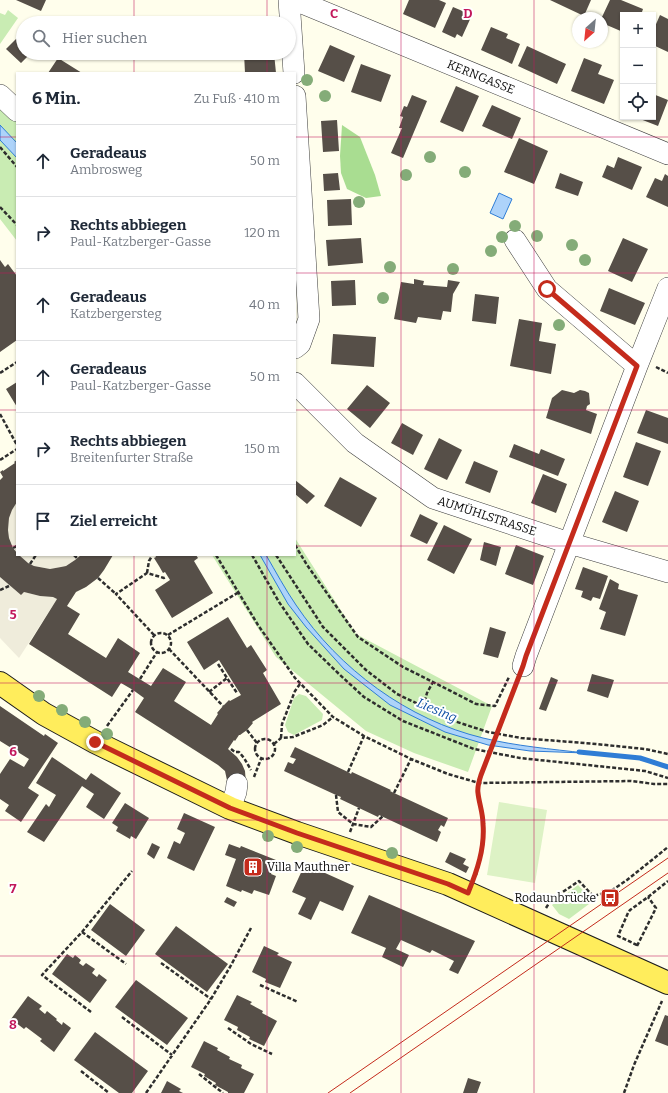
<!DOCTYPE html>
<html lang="de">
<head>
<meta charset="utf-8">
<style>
	:root { --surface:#fff; --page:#f2f2f3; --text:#1f2937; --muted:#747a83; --line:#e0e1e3 }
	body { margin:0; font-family:Bitter,serif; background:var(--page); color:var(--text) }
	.controls { position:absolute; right:12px; top:12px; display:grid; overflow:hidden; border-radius:0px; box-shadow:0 1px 3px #0004 }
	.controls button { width:36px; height:36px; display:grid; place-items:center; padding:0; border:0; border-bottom:1px solid var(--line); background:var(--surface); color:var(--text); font:20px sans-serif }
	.compass { position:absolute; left:572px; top:12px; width:36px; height:36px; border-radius:50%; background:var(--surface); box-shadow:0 1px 3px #0004; rotate:207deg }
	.stop { position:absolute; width:12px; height:12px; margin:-9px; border:3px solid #c42b1c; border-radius:50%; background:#fff }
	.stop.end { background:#c42b1c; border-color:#fff; box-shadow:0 1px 4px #0008 }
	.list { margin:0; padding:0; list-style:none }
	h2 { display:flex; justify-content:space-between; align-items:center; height:52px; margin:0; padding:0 16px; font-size:17px }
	h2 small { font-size:13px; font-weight:400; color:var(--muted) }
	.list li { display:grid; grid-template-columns:26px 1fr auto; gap:12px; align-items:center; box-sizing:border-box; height:72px; padding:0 16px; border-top:1px solid var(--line) }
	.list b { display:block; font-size:15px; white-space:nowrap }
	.list p { margin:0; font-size:13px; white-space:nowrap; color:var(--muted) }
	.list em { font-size:13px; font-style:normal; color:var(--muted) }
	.icon { flex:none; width:22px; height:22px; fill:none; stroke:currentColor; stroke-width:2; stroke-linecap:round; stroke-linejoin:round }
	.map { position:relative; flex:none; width:668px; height:1093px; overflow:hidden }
	.search { position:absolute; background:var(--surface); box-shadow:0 1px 3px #0004; left:16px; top:16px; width:280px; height:44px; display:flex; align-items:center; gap:10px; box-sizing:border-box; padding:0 14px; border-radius:22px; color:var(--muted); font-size:15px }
	.panel { position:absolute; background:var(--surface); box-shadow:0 1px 3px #0004; left:16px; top:72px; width:280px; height:484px; border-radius:0px }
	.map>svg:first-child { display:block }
	.green { fill:#c9ecb3 }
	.forest { fill:#a9dd91 }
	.pitch { fill:#ddf2c5 }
	.plaza { fill:#efecdb }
	.water { fill:#add3fa; stroke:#2f7dd5 }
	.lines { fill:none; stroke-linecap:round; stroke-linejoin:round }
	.stream { stroke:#2f7dd5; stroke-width:5 }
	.building { fill:#564f48 }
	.minor-casing { stroke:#3f3f3f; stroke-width:22 }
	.major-casing { stroke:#1d1d1d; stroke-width:24 }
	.path { stroke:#2e2e2e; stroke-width:2.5; stroke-dasharray:4 2; stroke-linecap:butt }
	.minor { stroke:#fff; stroke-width:21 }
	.major { stroke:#ffed5c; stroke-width:22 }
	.tram { stroke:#c42b1c; stroke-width:1 }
	.path-bridge { stroke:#2e2e2e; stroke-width:2.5; stroke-dasharray:4 2; stroke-linecap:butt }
	.tree { fill:#84ac78 }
	.route { stroke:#c42b1c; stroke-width:5 }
	.grid { fill:none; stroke:#c2185b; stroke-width:1; stroke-opacity:0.55 }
	.labels { text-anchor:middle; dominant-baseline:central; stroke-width:4; stroke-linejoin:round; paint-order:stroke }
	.street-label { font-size:12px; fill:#0c0c0c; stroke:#fff }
	.poi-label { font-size:12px; fill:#0c0c0c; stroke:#fff; text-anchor:start }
	.water-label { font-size:13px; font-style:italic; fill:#0f4fa5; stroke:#fff }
	.grid-label { font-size:13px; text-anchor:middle; font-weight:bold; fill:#c2185b; stroke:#fff; stroke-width:4; stroke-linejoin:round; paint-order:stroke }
</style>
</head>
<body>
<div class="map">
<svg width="668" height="1093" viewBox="0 0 668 1093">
	<rect width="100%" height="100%" fill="#fffeec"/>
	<path class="green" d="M8,10L18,18L0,44V13L5,15Z
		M0,98L17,116V241L0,219Z
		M295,538L356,634L492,706L468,772L414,753L366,731L276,657L212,555H295Z
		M299,694L306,696L323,714L322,720L294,735L288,732L285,725L294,698Z
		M578,885L592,900L589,902V904L569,919L559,914L552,905Z"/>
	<path class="forest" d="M342,125L360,137L375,175L381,196L366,198L347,189L341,173L340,156Z"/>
	<path class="pitch" d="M499,802L547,810L535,883L487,875Z"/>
	<path class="plaza" d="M17,502V553L12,545L9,538L8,530L9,518L12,510Z
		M19,555H81L75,560L66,566L61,567L50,569L34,566L28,563Z
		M0,577L21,595L24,592L40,596L53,597L57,599L19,658L0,638Z"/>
	<path class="water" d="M0,125L17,143V158L0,140Z
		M499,193L512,199L503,219L490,213Z
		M260,555H266C276,572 285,589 296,605C339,669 408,720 483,738C516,746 551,749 585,753L530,751L488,745L445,732L390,705L344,669L306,627L288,604Z"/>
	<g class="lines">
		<path class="stream" d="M579,752L640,758L668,767"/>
	</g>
	<path class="building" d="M16,0H46L41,11Z
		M409,0H439L446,3L435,28L403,14Z
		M550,0H591L584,16Z
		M610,0H621L643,9L641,15H623V32L602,23V17Z
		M453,7L472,15L462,37L457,34L455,38L442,32Z
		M660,15L668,19V52L653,45V31Z
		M491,27L508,34L506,38L520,44L512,64L481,50Z
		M23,32V53H31L21,63L6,49Z
		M330,45L355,56L344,82L318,71Z
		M527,46L566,64L557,84L518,66Z
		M244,53H274L276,73H245Z
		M58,58L82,73H48Z
		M584,58L602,65L598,74L614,80L604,104L571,91Z
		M361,64L391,75L381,102L351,92Z
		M456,86L479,96L463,132L440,122Z
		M653,94L668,100L658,126L635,117H653Z
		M412,95L427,101L403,158L391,153L402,128H399L403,117L400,116L404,106L407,107Z
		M492,105L521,118L512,139L482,126Z
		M337,120L339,151L323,152L321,121Z
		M519,138L548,151L534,184L504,172Z
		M618,157L642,167L632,190L602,177L607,165L614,168Z
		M338,173L340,190L324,191L323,174Z
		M560,173L583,182L578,196L555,188Z
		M665,174L668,176V207L646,197L655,178L662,181Z
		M351,199L352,225L328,226L327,200Z
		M361,238L363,263L328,266L326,240Z
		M623,238L648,249L632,282L608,271Z
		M0,260L5,267L8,264L17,276V340L0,352Z
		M414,279L424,281L423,285L447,287L448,280L460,282L453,294L451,312L443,311L441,320L418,317L416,323L394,319L401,282L414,284Z
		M355,280L356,305L332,306L331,281Z
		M609,288L645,303L635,325L600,311Z
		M475,294L499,297L496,324L472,321Z
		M519,319L542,323L539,341L556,344L551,374L510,366Z
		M333,334L376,337L374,367L331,364Z
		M17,382V407L6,389Z
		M367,385L390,403L370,428L347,409Z
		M562,390L574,393L580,390L585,391L589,393L590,404L587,406L586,410L597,414L591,434L546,418L552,398Z
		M646,410L668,418V444L637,433Z
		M402,423L423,435L413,455L391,443Z
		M439,438L462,450L447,480L424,469Z
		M636,442L661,451L648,486L623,477Z
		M514,444L539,454L541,449L565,459L558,476L509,457Z
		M17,460V502L12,510L9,518L8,530L9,538L13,548L17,553V555H19L28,563L34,566L50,569L61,567L66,566L75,560L81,555H113L104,570L98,578L86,587L76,592L67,606L80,614L68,634L106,658L118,638L140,653L128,672L151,686L163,668L186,682L174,701L211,725L218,714L217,713L223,706L229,700L230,701L241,695L219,660L204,670L187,642L228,617L247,648L251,645L267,670L263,673L281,704L252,722L253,723L247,730L240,735H239L235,741L234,740L228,749L237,757L242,764L245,771L246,784L228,785L225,771L218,765L135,712L144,698L133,690L121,683L112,697L29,644L57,599L53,597L40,596L24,592L21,595L0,577V480L3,477L0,472L3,470V471L15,463L14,462Z
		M474,461L498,471L490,493L465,483Z
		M543,474L567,484L556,513L531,503Z
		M340,477L377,498L361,527L324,506Z
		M295,480L315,496L307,504L295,494Z
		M615,491L639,501L627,532L602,522Z
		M420,514L438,523L427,544L410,536Z
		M444,525L472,539L454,574L427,560Z
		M484,542L501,547L496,566L480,560Z
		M516,545L544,556L533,585L505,574Z
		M155,555H196L198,558L194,561L213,593L172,618L155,590L170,580L165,572L163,573L159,566L154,558L156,557Z
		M583,567L608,576L600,599L593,597L591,601L581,597L583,591L575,589Z
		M610,579L619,584L618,589L638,595L625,636L600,629L606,612L599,609Z
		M490,627L506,632L498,658L483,654Z
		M592,674L614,680L608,698L587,691Z
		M551,677L558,680L546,711L539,709Z
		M0,706L44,736L45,734L58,743L28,788L39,795L21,822L5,811L9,805L0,799V774L10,759L24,767L29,759L0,741Z
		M295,747L348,772L351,774L352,772L391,790L390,791L394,793L448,818L444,827L441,825L438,830L441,832L437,842L379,815L378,817L340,799L341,797L336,795L284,771L288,762L293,764L296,759L290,757Z
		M52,757L86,780L91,773L121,793L104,819L86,807L94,794L82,786L44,842L27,832L46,804L49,807L56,795L36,783Z
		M125,803L149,818L136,839L131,836L130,839L116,831L118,827L112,823Z
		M184,813L215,827L194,871L167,858L174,841L180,844L185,833L177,829Z
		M152,843L160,847L154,859L147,854Z
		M229,844L240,848L241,846L276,860L271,874L276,876L269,895L254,890L252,894L242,890L241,892L226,886L236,859L225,855Z
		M450,852L466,859L463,864L469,867L466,873L445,862Z
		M305,864L354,886L343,911L320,901L311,920L298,914L306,898L292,892Z
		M369,895L475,941L458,974L449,970L454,961L432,950L430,953L401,940L396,949L409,955L403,967L382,957L386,948L351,933Z
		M227,897L237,902L234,907L224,902Z
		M110,904L145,930L126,956L91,930Z
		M176,926L228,964L207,992L155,954Z
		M264,946L279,953L277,955L292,962L280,988L265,982L266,979L252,972Z
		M67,954L73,958L75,955L81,960L79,963L83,966L86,963L95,969L92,973L97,977L99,974L107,980L90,1003L52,974Z
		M136,980L188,1018L167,1045L115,1007Z
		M237,995L252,1002L250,1004L263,1011L262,1013L277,1021L264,1046L249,1039L250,1037L237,1030L238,1027L224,1020Z
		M28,996L42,1006L39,1009L45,1014L47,1011L57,1019L56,1020L62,1025L63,1022L71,1028L54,1052L40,1041L42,1039L26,1027L24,1029L11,1019Z
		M665,1015L668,1016V1046L655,1041Z
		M95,1032L148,1071L132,1093H119L74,1060Z
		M204,1041L218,1048L217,1050L230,1057L229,1059L242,1065L241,1068L254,1074L244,1093H228V1092L215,1085L216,1083L204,1076L205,1074L191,1067Z
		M468,1078L481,1082L477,1093H463Z
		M167,1081L181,1089L179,1091L183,1093H161Z"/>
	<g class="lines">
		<defs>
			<path id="minor" d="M289,0L294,73
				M295,0L668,154
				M0,95L17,111
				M295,96L309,319L300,344L295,348
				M515,240L547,289L637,366
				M295,383L355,443L433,498L569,543L668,572
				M523,666L526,656L637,366L668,288
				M230,808L236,792L237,784"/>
			<path id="major" d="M0,683L44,714L95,742L230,808L297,833L448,884L668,983"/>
		</defs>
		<use href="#minor" class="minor-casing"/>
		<use href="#major" class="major-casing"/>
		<path class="path" d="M0,147L17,167
			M0,207L17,225
			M656,367L668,373
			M0,373L17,362
			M0,414L17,445
			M0,460L17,449
			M295,545L307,565L358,637L403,667L433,682L476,704L495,706L509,677
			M13,548L17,546
			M74,555L77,558
			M216,555L258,625L295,678L333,717L364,736L411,759L448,774L479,783L631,781L654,784H668
			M252,555L279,602L308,644L339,674L364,697L403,721L474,749L520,758L645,771L668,778
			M276,555L323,627L366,670L397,694L454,721L488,732L521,738L596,744L645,749L668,754
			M30,564L36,555
			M147,573L149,561L152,556
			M98,578L116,594
			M0,590L9,586
			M151 643a10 10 0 1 1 20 0a10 10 0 1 1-20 0Z
			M154,635L116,594L147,573L164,578L166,577
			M168,635L239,592
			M169,649L223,706
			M218,664L227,678
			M140,679L157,652
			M209,692L227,678L237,693
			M423,707L427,693L433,682
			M107,726L133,690
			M247,730L257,743
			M281,738L282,724L295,691L300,684
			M255 749a10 10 0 1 1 20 0a10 10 0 1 1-20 0Z
			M274,744L281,738L293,737L323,725L333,717
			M231,749L235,752H239L244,758L251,770
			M348,772L364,736
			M254,777L261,759
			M394,793L411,759
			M336,795L338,812L353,824L371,827L383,816
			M350,832L359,808
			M476,875C481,858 484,842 483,825C483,814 478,800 478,790C478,785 479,780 481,775
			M546,908L551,900L579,881L594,897L597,895L611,891L627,880L668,847
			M82,932L126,964
			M637,945L618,936L628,913L630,910L648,897L668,881
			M637,946L656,908L648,897
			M161,963L211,999
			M260,985L298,1002
			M91,1012L42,975L82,932L132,871
			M122,1017L172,1055
			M228,1028L251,1044L272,1054
			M81,1071L109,1093
			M199,1074L223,1093
			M146,1093L211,999L230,967L251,928
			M624,1093L634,1065L662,1001"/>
		<use href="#minor" class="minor"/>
		<use href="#major" class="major"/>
		<path class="tram" d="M328,1093L668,858
			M350,1093L668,873"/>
		<path class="path-bridge" d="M481,775L523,666"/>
	</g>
	<g class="tree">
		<circle cx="307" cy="80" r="6"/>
		<circle cx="325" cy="96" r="6"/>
		<circle cx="430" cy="157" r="6"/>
		<circle cx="465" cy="172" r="6"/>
		<circle cx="406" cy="175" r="6"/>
		<circle cx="359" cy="202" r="6"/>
		<circle cx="515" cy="226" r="6"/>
		<circle cx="537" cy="236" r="6"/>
		<circle cx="502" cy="237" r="6"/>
		<circle cx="572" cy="245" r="6"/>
		<circle cx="491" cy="251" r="6"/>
		<circle cx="585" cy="260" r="6"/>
		<circle cx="390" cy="267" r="6"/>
		<circle cx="453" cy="269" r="6"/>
		<circle cx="383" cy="298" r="6"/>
		<circle cx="559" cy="325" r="6"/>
		<circle cx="39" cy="696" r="6"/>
		<circle cx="62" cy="710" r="6"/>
		<circle cx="85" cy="722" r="6"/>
		<circle cx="107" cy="734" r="6"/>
		<circle cx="268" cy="836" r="6"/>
		<circle cx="297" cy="847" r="6"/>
		<circle cx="392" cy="853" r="6"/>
	</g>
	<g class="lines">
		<path class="route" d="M95,742L230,808L297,833L448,884L468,893C477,871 485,848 483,824C483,813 479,803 478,793C477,787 479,781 481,775L523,666L526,656L637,366L547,289"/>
	</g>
	<path class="grid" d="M134,0V23M267,0V23M401,0V1093M534,0V1093M134,53V73M267,53V73M0,137H17M295,137H668M0,273H17M295,273H668M0,410H17M295,410H668M0,546H17M295,546H668M134,555V1093M267,555V1093M0,683H668M0,820H668M0,956H668"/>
	<defs>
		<symbol id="building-square" viewBox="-11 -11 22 22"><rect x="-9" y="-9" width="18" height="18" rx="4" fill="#c42b1c" stroke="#fff"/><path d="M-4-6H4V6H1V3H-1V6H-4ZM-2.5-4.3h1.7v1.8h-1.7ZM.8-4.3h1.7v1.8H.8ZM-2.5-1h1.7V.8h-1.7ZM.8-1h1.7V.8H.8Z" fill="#fff"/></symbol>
		<symbol id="bus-square" viewBox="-11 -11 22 22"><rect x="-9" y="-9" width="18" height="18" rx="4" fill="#c42b1c" stroke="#fff"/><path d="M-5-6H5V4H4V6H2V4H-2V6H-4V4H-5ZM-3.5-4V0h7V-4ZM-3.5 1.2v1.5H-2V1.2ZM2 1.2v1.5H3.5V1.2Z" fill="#fff"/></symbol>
	</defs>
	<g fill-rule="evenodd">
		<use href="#building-square" x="242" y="856" width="22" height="22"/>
		<use href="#bus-square" x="599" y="887" width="22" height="22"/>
	</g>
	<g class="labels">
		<g class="street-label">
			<text transform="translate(481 77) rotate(22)">KERNGASSE</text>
			<text transform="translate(487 516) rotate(18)">AUMÜHLSTRASSE</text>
		</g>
		<g class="poi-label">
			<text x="267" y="867">Villa Mauthner</text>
			<text x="596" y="898" text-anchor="end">Rodaunbrücke</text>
		</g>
		<g class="water-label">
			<text transform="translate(437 710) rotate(23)">Liesing</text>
		</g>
	</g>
	<g class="grid-label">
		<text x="334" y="18">C</text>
		<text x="468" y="18">D</text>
		<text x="13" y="619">5</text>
		<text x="13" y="756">6</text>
		<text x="13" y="893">7</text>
		<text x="13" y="1029">8</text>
	</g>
</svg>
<div class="controls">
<button>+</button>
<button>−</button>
<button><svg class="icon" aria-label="locate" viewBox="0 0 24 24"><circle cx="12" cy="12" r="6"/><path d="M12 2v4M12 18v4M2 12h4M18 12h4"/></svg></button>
</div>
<svg class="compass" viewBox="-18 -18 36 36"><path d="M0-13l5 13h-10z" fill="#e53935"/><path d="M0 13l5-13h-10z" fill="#747a83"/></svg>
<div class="stop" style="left:547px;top:289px"></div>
<div class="stop end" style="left:95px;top:742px"></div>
<div class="search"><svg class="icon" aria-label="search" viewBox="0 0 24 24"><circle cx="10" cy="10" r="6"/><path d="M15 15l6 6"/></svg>Hier suchen</div>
<section class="panel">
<h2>6 Min.<small>Zu Fuß · 410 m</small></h2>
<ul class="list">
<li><svg class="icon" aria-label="ahead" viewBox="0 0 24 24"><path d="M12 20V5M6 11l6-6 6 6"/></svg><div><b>Geradeaus</b><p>Ambrosweg</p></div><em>50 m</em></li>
<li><svg class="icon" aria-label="right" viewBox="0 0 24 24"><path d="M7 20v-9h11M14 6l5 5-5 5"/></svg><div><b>Rechts abbiegen</b><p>Paul-Katzberger-Gasse</p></div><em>120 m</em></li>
<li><svg class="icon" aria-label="ahead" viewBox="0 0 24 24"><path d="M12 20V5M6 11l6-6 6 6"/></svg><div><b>Geradeaus</b><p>Katzbergersteg</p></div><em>40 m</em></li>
<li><svg class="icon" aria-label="ahead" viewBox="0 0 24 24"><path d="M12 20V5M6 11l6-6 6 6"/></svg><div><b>Geradeaus</b><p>Paul-Katzberger-Gasse</p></div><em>50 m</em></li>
<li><svg class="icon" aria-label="right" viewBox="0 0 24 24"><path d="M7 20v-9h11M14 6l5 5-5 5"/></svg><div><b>Rechts abbiegen</b><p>Breitenfurter Straße</p></div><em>150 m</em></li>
<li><svg class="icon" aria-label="arrive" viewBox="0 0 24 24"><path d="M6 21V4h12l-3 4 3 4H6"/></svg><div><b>Ziel erreicht</b></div></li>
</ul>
</section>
</div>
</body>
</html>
